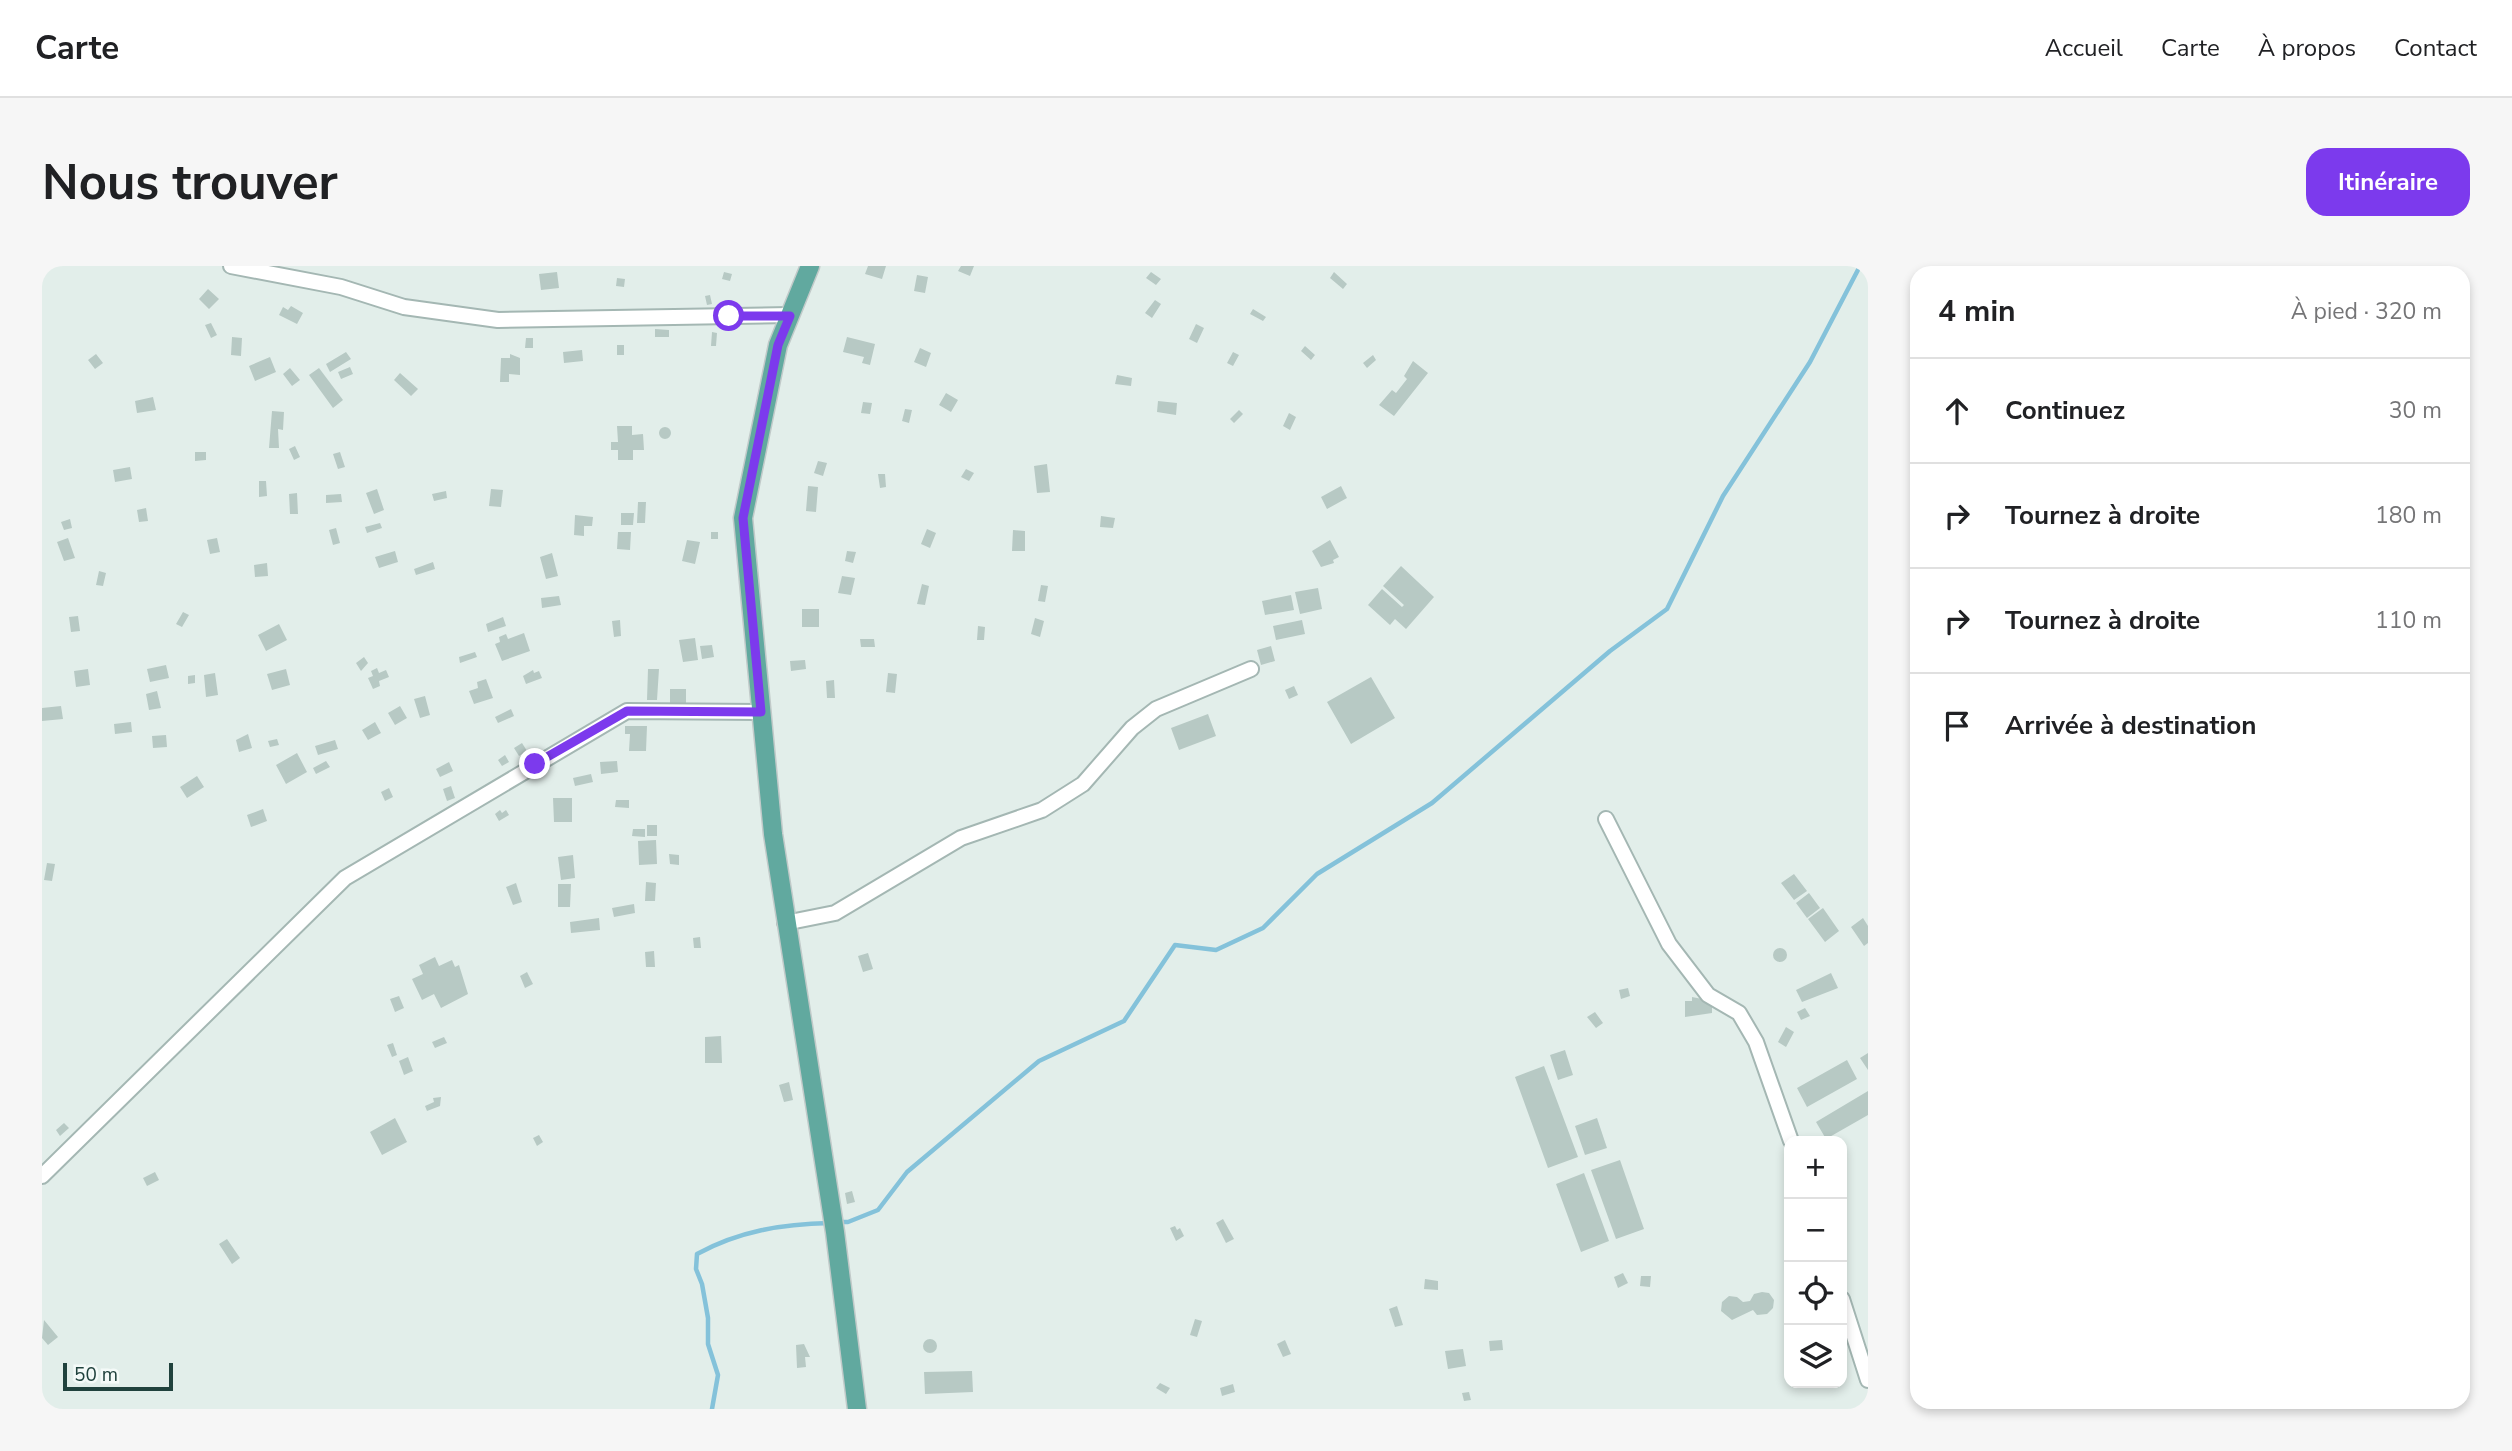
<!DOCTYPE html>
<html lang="fr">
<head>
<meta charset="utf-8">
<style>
	:root { --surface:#fff; --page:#f6f6f6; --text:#202124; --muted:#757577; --line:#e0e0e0; --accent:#7c3aed }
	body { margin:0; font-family:"Nunito Sans",sans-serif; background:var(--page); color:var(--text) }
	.controls { position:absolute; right:21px; bottom:21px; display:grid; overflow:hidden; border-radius:14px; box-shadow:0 4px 10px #0003 }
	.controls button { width:63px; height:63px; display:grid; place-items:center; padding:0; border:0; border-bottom:2px solid var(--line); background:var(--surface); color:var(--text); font:35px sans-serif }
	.scale { position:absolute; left:21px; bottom:18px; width:110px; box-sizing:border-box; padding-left:7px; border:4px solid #20423d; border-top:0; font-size:19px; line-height:24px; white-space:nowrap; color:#20423d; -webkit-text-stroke:5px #f4faf8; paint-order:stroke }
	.stop { position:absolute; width:21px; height:21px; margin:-16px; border:5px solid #7c3aed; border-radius:50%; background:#fff }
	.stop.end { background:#7c3aed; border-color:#fff; box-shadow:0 2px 7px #0008 }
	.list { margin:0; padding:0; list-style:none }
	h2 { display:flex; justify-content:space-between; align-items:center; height:91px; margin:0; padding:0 28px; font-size:30px }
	h2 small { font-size:23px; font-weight:400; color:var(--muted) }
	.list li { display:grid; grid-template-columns:46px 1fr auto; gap:21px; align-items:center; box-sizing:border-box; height:105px; padding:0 28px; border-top:2px solid var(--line) }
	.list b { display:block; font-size:26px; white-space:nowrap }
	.list em { font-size:23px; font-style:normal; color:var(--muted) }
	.icon { flex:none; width:38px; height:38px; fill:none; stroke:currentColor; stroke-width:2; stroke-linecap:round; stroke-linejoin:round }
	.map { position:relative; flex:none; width:1826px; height:1143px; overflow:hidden; border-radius:21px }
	header { display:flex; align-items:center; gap:42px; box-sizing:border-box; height:98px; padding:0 35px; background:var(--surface); border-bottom:2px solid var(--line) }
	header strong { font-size:33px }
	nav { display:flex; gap:38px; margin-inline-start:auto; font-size:24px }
	.intro { display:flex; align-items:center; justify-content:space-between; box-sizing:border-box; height:168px; padding:0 42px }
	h1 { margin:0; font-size:49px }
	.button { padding:18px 32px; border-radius:21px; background:var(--accent); color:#fff; font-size:24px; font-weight:700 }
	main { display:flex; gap:42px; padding:0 42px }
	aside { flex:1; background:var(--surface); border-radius:21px; box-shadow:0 4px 10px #0003 }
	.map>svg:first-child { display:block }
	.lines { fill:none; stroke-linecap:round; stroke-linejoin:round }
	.stream { stroke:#84c2da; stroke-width:4.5 }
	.building { fill:#b7c9c4 }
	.minor-casing { stroke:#a4b7b3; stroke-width:18 }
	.major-casing { stroke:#c1cac9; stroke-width:21 }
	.minor { stroke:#fff; stroke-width:14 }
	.major { stroke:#61a99f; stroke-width:18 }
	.route { stroke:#7c3aed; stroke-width:9 }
</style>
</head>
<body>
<header>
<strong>Carte</strong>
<nav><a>Accueil</a><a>Carte</a><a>À propos</a><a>Contact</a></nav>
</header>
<div class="intro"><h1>Nous trouver</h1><a class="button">Itinéraire</a></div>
<main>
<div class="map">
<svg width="1826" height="1143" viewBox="0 0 1826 1143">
	<rect width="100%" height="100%" fill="#e2eeea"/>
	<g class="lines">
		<path class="stream" d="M796,956H806L836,944L865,906L997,795L1082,755L1133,679L1174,684L1221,662L1275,608L1390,537L1568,385L1625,343L1681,230L1768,96L1818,0
			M670,1143L676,1109L666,1078V1052L660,1018L654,1003L655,988C697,965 740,958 788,957"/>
	</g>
	<path class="building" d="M826,0H844L840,13L823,8Z
		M919,0H932L928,10L916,5Z
		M515,6L517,22L499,24L497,8Z
		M682,6L690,8L688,15L680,13Z
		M1109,6L1119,13L1114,19L1104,12Z
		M1292,6L1305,18L1301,23L1288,12Z
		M875,9L886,11L883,27L872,25Z
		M575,12L583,13L582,21L574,20Z
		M166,23L177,33L167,43L157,33Z
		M668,29L670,38L665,39L663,30Z
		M1113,34L1119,38L1110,52L1103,47Z
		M249,40L261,47L255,58L237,49L241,41L246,44Z
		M1211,43L1224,51L1221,55L1208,48Z
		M169,57L175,69L169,72L163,59Z
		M1154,58L1162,62L1155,77L1147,73Z
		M613,63L627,64V71H613Z
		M670,66L675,67L674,80H669Z
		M190,71L200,72L199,90L189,89Z
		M805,71L833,78L828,99L820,97L822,91L801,86Z
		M484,72H491V82H483Z
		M575,79H582V89H575Z
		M1263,80L1273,89L1269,94L1259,85Z
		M878,82L889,87L884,101L872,96Z
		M540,84L541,95L522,97L521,86Z
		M304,86L309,93L288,106L284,98Z
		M1191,86L1197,89L1191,100L1185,97Z
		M54,88L61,97L53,103L46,94Z
		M468,88L478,92V109L467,108V116H458L459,92H468Z
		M1331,89L1334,94L1325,102L1321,97Z
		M228,91L234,106L213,115L207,100Z
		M1371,95L1386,107L1352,150L1337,139L1350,124L1354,127L1365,113L1362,110Z
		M308,101L311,108L299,113L296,106Z
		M248,102L258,114L250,120L241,108Z
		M277,102L301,134L291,142L267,109Z
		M358,107L376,123L369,130L352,114Z
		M1075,109L1090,112L1089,120L1073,118Z
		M904,127L916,134L909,146L897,139Z
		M111,131L114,144L95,147L93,135Z
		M1116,135L1135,137L1134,149L1115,146Z
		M821,136L830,137L828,148L819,147Z
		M863,143L870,144L867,157L860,155Z
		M1197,144L1201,148L1192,157L1188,153Z
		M230,145L242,146L241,164L236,163L237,182H227Z
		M1247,147L1254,151L1248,164L1241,160Z
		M575,160H590V169L601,168L602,184H591V194H576V184H569V176H576Z
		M617 167a6 6 0 1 1 12 0a6 6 0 1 1-12 0Z
		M253,180L258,191L252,194L247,183Z
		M153,186H164V194L153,195Z
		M298,186L303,201L296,203L291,188Z
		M776,195L785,197L781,210L772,207Z
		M1005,198L1008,226L995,227L992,200Z
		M88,201L90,213L73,216L71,204Z
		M924,203L932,207L927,215L919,211Z
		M836,208H843L844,221L838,222Z
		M217,215H224L225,230L217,231Z
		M766,220L776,221L774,246L764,245Z
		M1299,220L1305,232L1285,243L1279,231Z
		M335,223L342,244L332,248L324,227Z
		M449,223L461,224L459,241L447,240Z
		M404,225L405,232L392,235L390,228Z
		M255,227L256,248H248L247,228Z
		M299,228L300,236L284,237V229Z
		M596,236H604L603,257H595Z
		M104,242L106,255L97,256L95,244Z
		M579,247H592L591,259H579Z
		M533,249L551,251L550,260H542V270L532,269Z
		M1059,250L1073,252L1071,262L1058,261Z
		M28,253L30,262L22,264L19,256Z
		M338,257L340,262L325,267L323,261Z
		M294,262L298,277L291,279L287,264Z
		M885,263L894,267L888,282L879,278Z
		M971,264L983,265V285H970Z
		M576,266H589L588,284L575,283Z
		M669,266H676V273H669Z
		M26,272L33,292L22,295L15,276Z
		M175,272L178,286L168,288L165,274Z
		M645,274L658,276L653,298L640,295Z
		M1288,274L1297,291L1291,294L1292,297L1279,301L1270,285Z
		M353,285L356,296L337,302L333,291Z
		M805,285L814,286L811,297L803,295Z
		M510,287L516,310L504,313L498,291Z
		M391,296L393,303L374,309L372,303Z
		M225,297L226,310L213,311L212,299Z
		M1359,300L1392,331L1364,363L1353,353L1348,359L1326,339L1340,323L1360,341L1362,339L1341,320Z
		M57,305L64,307L61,320L54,319Z
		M800,310L813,312L809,329L796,327Z
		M880,318L887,320L883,339L875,338Z
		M999,319L1006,320L1003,336L996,335Z
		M1276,322L1280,343L1258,348L1253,326Z
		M1249,329L1252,344L1223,349L1220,335Z
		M517,330L519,339L500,342L499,332Z
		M760,343H777V361H760Z
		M141,346L147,349L140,361L134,358Z
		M36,350L38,365L29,366L27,351Z
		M461,351L464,360L446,366L444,358Z
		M993,352L1002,355L998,371L989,368Z
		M578,354L579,370L572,371L570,355Z
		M1260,354L1263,368L1234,374L1231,360Z
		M237,358L245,374L224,385L216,369Z
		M936,360L943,361L942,374H935Z
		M482,367L488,385L460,395L453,378L458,376L457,371L464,368L466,373Z
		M653,372L656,394L641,396L637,374Z
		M818,373H832L833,381H819Z
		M670,379L672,391L660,393L658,380Z
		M1229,380L1233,395L1219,399L1215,384Z
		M433,386L435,391L418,397L417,391Z
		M322,391L326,397L319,405L314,397Z
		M763,394L764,403L749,405L748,395Z
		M124,399L127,412L108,416L105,403Z
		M335,402L337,407L344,404L347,411L337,415L338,420L331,423L326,412L331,410L329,405Z
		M46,403L48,419L34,421L32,405Z
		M244,403L248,419L230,424L225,408Z
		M606,403H617L615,434H605Z
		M491,404L492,407L497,405L500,412L484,418L481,410Z
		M173,407L176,429L164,431L162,409Z
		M846,407L855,408L853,427L844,426Z
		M153,409V417L146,418V410Z
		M1329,411L1353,452L1309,478L1285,436Z
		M444,413L451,432L432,438L427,425L436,422L435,416Z
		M792,414L793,432H785L784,415Z
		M1252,420L1256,429L1247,433L1243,424Z
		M628,423H644V437L628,438Z
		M115,425L119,442L107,444L104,428Z
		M383,430L388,449L378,452L372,433Z
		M19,440L21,453L0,455V442Z
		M358,440L365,452L353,459L346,447Z
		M469,443L472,450L456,457L453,451Z
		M1166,448L1174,470L1137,484L1129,462Z
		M89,456L90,466L73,468L72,458Z
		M333,456L339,467L326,474L320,464Z
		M583,460H605L604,485H587L588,468H583Z
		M206,468L210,482L197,486L194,474Z
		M124,469L125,481L111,482L110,470Z
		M235,473L237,479L228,481L226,475Z
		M293,474L296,483L276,489L273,480Z
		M480,477L485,485L477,490L472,482Z
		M255,487L265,506L244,518L234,499Z
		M463,489L467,496L460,500L456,494Z
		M284,495L288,501L274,508L271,502Z
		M575,495L576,506L559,508L558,496Z
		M407,496L411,505L398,511L394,503Z
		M549,508L551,516L533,520L531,512Z
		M155,510L162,521L145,532L138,521Z
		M409,520L413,532L405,535L401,523Z
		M347,522L351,531L343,535L339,526Z
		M511,532H530V556H512Z
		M574,534H587V542L573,541Z
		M221,543L225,555L209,561L205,549Z
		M458,544L460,547L464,544L467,549L457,555L453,548Z
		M605,559H615V570H605Z
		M591,563H603V571L590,570Z
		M614,574L615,598L597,599L596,575Z
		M627,588L637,589V599L628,598Z
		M531,589L533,612L519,614L516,591Z
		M5,597L13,598L10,615L2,614Z
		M1752,608L1765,625L1752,634L1739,617Z
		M604,616L614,617L613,635H603Z
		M474,617L480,636L471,639L464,621Z
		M516,618H529L528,641H516Z
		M1767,627L1778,642L1765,652L1754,637Z
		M592,638L593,647L572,651L570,642Z
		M1781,642L1797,665L1783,676L1766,653Z
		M557,652L558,664L529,667L528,656Z
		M1821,652L1826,660V677L1822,680L1809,661Z
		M658,671L659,682H652L651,672Z
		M1731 689a7 7 0 1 1 14 0a7 7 0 1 1-14 0Z
		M612,685L613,701H604L603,686Z
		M826,687L831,703L821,706L816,690Z
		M393,691L397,700L410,694L413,701L417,699L426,728L399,742L392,728L380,734L370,713L381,708L377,699Z
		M485,706L491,718L483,722L478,710Z
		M1789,707L1796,722L1760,736L1754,724Z
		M1586,722L1588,730L1579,733L1577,724Z
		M357,730L362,742L353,746L348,733Z
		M1650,731L1670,735V747L1643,751V735H1650Z
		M1763,742L1768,750L1759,754L1755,746Z
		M1553,746L1561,757L1554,762L1545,751Z
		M1744,761L1752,766L1744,781L1736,776Z
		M679,770L680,797H663V771Z
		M402,771L405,777L393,782L390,776Z
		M351,777L355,789L350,791L345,779Z
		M1523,784L1531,809L1516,814L1508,789Z
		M1826,787V804L1818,792Z
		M366,791L371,805L362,809L357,795Z
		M1805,794L1815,813L1765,841L1755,822Z
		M1502,800L1536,891L1506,902L1473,811Z
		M747,816L751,834L742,836L737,819Z
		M1826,825V849L1784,873L1774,856Z
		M399,831L398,840L385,845L383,840L392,836L391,832Z
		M353,852L365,876L340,889L328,866Z
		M1555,852L1565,882L1543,889L1533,860Z
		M22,857L27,862L18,870L14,864Z
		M497,869L501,876L495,880L491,872Z
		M1578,894L1602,963L1574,973L1549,904Z
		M113,906L117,914L105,920L101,912Z
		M1542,907L1567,975L1539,986L1514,918Z
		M810,925L813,936L805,938L803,927Z
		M1181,953L1192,973L1184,977L1174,957Z
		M1133,960L1135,964L1138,962L1142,970L1134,975L1128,962Z
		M185,973L198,992L190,998L177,978Z
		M1581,1007L1586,1017L1576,1022L1572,1011Z
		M1599,1010H1609L1608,1021L1598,1020Z
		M1383,1013L1396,1015V1024L1382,1023Z
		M1720,1026L1727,1027L1732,1034L1731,1042L1725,1048L1715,1049L1711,1044L1690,1054L1679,1045L1680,1036L1687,1030L1695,1031L1701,1036L1708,1035L1712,1028Z
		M1355,1040L1361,1059L1353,1061L1347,1043Z
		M1153,1053L1160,1055L1155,1071L1148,1069Z
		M2,1054L16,1071L6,1079L0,1072Z
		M881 1080a7 7 0 1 1 14 0a7 7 0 1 1-14 0Z
		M1243,1074L1249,1088L1241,1091L1235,1078Z
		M1460,1074L1461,1084L1448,1085L1447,1075Z
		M762,1078L768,1091H763L764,1101L755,1102L754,1079Z
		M1421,1083L1424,1100L1406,1103L1403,1085Z
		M930,1105L931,1126L883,1128L882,1106Z
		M1118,1117L1128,1122L1124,1128L1114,1122Z
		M1191,1118L1193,1126L1180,1130L1178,1122Z
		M1427,1126L1429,1134L1422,1135L1420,1127Z"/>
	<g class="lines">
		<defs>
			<path id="minor" d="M189,0L299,21L362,41L456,54L748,49
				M1564,553L1627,678L1666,729L1697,747L1714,776L1749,875
				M743,657L793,647L919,572L1000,544L1041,518L1090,462L1114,443L1209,403
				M0,910L303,612L585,445L719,446
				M1800,1033L1826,1114"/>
			<path id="major" d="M768,0L736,79L701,252L731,568L793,966L815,1143"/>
		</defs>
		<use href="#minor" class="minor-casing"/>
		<use href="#major" class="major-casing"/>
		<use href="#minor" class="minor"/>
		<use href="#major" class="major"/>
	</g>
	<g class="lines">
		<path class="route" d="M493,498L585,445L719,446L701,252L736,79L748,50H687"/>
	</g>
</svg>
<div class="controls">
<button>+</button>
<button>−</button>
<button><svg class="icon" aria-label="locate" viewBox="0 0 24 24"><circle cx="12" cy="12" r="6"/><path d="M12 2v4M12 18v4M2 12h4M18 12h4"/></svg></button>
<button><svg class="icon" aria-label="layers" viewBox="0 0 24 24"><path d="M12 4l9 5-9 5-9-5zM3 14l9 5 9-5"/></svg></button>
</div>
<div class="scale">50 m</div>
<div class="stop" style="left:687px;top:50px"></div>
<div class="stop end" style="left:493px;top:498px"></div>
</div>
<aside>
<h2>4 min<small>À pied · 320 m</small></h2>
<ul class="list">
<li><svg class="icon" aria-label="ahead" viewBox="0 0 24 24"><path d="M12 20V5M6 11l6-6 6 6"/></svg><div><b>Continuez</b></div><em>30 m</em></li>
<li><svg class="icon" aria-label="right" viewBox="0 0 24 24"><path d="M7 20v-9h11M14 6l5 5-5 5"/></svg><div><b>Tournez à droite</b></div><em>180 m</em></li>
<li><svg class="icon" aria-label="right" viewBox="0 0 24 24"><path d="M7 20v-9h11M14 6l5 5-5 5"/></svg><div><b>Tournez à droite</b></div><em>110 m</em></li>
<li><svg class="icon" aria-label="arrive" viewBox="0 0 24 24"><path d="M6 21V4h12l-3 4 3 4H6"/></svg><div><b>Arrivée à destination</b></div></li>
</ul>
</aside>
</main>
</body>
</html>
